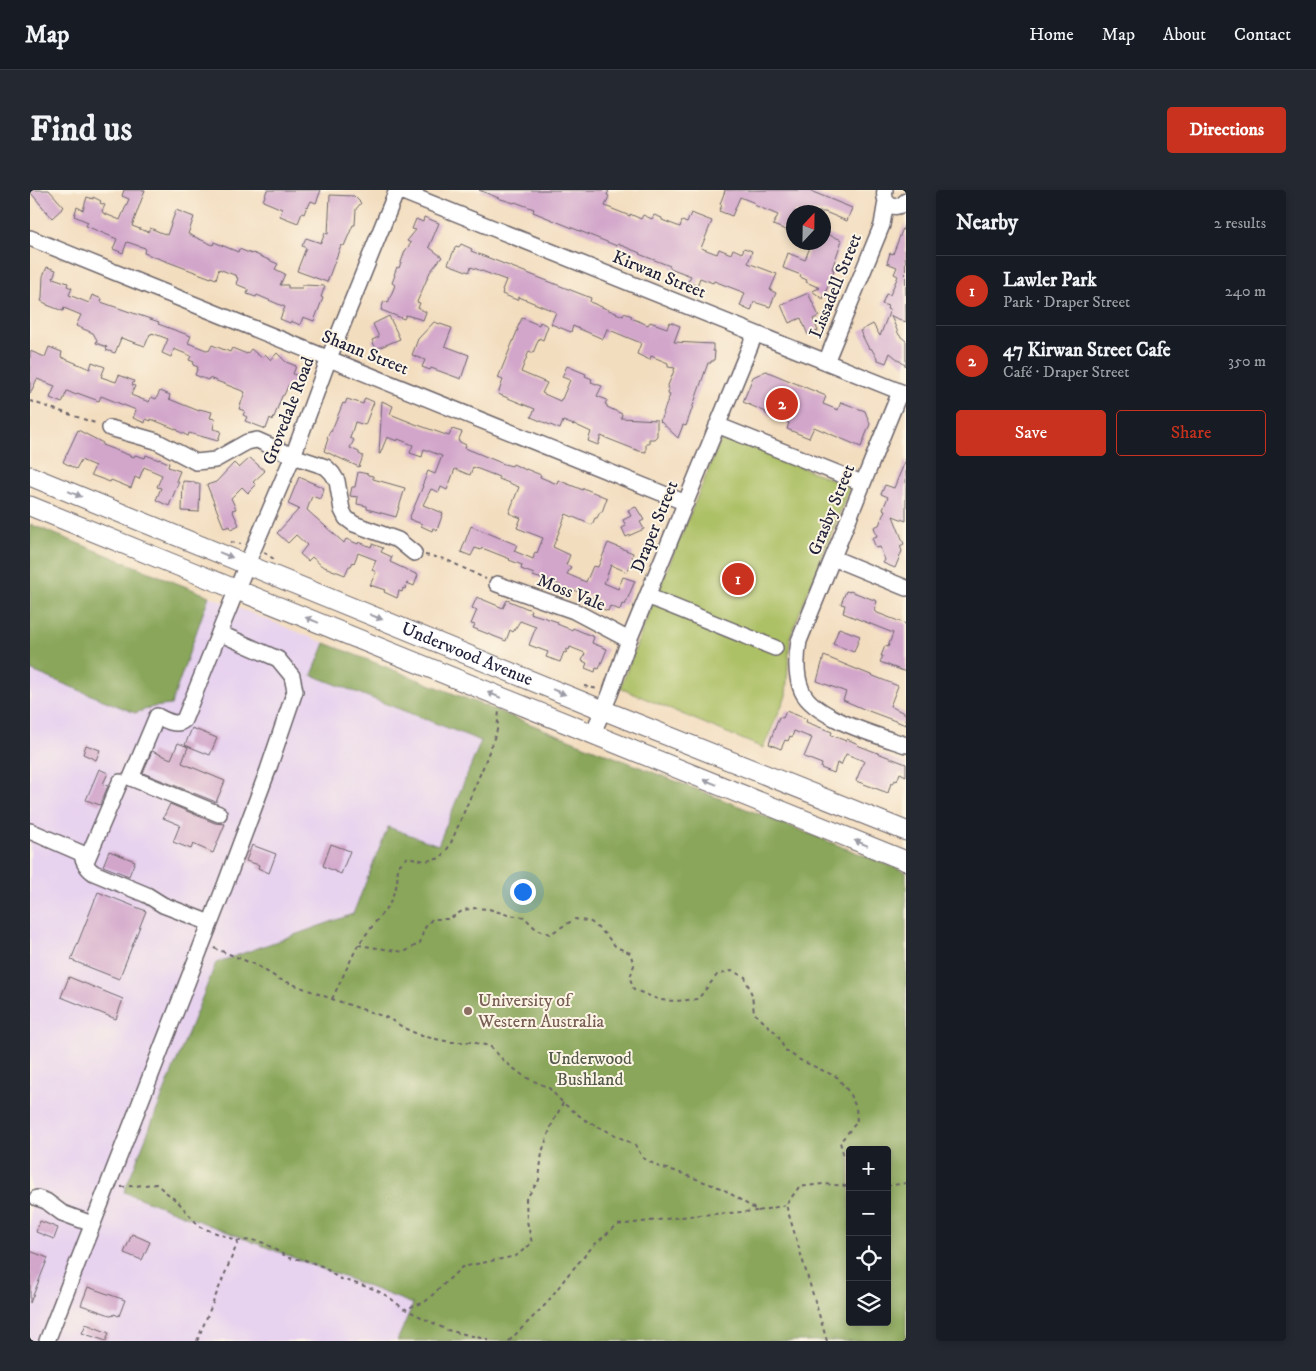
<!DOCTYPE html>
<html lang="en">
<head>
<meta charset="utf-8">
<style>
	:root { --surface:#171b24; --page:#242831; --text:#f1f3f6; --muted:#9ea1a6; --line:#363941; --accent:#c8321e }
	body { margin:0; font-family:"IM FELL DW Pica",serif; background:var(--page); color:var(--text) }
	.controls { position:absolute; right:15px; bottom:15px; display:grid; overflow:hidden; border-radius:5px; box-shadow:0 2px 8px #0003 }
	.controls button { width:45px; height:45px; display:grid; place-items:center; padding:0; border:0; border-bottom:1px solid var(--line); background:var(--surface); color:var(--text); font:25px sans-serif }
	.compass { position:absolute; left:756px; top:15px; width:45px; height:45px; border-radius:50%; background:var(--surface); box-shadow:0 2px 8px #0003; rotate:22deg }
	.you { position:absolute; left:492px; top:701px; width:18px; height:18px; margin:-12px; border:4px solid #fff; border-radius:50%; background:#1a73e8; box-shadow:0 0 0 8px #1a73e833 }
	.badge { display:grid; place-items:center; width:32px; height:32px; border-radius:50%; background:var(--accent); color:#fff; font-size:16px; font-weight:700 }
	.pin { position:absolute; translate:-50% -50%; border:2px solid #fff; box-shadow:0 1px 5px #0006 }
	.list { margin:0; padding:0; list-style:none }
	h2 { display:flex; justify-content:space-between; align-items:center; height:65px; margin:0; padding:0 20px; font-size:21px }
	h2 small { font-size:16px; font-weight:400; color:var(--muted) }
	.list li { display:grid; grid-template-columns:32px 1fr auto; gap:15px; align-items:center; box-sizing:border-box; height:70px; padding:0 20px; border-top:1px solid var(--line) }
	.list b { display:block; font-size:19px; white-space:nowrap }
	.list p { margin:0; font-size:16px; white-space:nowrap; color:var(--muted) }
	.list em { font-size:16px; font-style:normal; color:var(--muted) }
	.actions { display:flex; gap:10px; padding:15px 20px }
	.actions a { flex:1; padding:11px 0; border:1px solid var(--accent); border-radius:5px; text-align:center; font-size:18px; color:var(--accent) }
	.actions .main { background:var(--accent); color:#fff }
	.icon { flex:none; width:28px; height:28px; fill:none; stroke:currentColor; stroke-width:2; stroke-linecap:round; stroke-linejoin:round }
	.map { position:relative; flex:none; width:876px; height:1151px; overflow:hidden; border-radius:5px }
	header { display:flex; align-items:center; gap:30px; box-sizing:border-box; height:70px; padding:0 25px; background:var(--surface); border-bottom:1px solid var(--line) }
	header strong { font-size:24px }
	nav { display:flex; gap:28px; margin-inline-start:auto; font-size:18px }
	.intro { display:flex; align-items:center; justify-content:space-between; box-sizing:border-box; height:120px; padding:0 30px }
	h1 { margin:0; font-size:35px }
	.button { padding:12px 22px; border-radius:5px; background:var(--accent); color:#fff; font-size:18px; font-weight:700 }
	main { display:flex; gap:30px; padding:0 30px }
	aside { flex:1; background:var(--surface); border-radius:5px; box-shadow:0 2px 8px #0003 }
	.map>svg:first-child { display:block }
	.built { fill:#e7d2ef; fill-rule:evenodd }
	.green { fill:#acc065; stroke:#677150 }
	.forest { fill:#89a65a; stroke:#56644a; fill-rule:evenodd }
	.building { fill:#d2a6cb }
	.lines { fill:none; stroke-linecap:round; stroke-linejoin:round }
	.minor-casing { stroke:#6b6369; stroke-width:18 }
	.major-casing { stroke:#6b6369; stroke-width:21 }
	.path { stroke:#6b6369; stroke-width:2; stroke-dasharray:4 4; stroke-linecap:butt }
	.minor { stroke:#fff; stroke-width:15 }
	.major { stroke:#fff; stroke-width:19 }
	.oneway { fill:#9c9ca7 }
	.education-dot { fill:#8d6e63; stroke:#fcf5e5; stroke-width:2 }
	.labels { text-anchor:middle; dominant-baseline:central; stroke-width:4; stroke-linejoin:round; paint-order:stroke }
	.street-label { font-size:18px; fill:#22223b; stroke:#fcf5e5 }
	.education-label { font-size:18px; fill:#785e54; stroke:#fcf5e5; text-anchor:start }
	.park-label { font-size:18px; fill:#52594a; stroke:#fcf5e5 }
</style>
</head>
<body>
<header>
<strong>Map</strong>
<nav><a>Home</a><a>Map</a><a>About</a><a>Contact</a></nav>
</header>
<div class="intro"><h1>Find us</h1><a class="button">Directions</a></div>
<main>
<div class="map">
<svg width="876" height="1151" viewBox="0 0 876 1151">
	<rect width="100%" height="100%" fill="#fcf5e5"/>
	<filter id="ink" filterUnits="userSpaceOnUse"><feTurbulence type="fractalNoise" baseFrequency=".02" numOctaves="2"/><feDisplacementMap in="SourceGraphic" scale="10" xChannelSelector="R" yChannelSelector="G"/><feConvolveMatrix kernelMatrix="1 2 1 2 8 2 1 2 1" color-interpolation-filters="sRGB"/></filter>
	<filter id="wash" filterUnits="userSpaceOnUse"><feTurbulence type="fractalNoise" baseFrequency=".0096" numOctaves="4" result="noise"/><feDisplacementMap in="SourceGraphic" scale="20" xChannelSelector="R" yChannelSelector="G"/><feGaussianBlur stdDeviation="1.12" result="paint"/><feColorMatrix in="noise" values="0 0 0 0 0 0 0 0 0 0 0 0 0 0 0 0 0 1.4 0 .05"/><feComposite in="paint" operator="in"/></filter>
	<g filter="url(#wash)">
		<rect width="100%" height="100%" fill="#f3ddbf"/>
		<path class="built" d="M0,334L295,453L876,682V1151H0ZM820,960H857V1132H820Z"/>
		<path class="green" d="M693,245L820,297L760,447L756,506L733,558L590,498L619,423Z"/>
		<path class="forest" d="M0,334L179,406L141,515L123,517L105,523L0,480Z
			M295,453L876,682V1151H367L383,1114L94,1002L186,773L323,724L358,637L408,655L451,551L282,485ZM820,960H857V1132H820Z"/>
		<g id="blocks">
			<path class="building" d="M0,0H19L34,17L22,28L0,2Z
				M94,0H115L102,36L118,42L120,38L137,45L146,20L164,27L158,44L183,55L184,52L208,62L209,59L222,64L223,63L248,74L245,79L255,84L250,95H258V98H272L273,95L295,96L291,107L293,108L284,131L273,127L270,135L261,131L260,133L250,129L255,117L227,105L226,107L217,104L218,100V99L206,94L208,88L206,87L207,86L189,79L186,89L181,87V88L114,63L115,58L97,52L93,63L83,59L87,49L56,36L58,32L44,26L47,17L53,20L57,7L63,9V7L71,11L70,13L75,15L72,21L73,23L90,30L99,9L92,6Z
				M237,0H291L286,13L281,11L278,17L277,16L274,24L272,23L268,33L250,26L252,19L233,11Z
				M449,0H579L577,5L579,6L575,16L600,26V24L611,29L613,25L622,29L624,25L632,28V30L650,37L652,31L657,33L661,23L682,31L671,58L687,64L689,59L701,64L703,59L712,63L714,58L722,61L718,73L747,84L740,100L746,103L740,117L724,112L721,121L710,116L715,103L684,91L683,93L670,88L667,96L658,92L661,86L640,78V76L609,64L610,63L588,54L587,56L567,48L503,22L504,19L485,12L484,13L471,9Z
				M694,0H778L822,18L817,31L795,22H764V43L743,35L748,25L724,15L725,13L710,7L702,26L689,21L692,15L690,14L695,1Z
				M300,5L324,6L331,13L326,19L325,35H323L314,56L311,55L297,92L267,81L276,58L272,56L276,48L291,53L295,43L298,44Z
				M394,27L409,33L399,57L412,67L400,82L387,112L390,113L388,118L396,122L393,130L376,125L374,129L351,120L354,111L358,113L365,95L362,93L365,85H364L367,77L369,78L375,61L381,53L377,51L386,40L382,39L386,29L393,32Z
				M875,33L876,132L861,126L869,145L876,151V176L860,163L856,173L848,170L841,158L839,159L830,141L843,134L850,146L860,120L857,119L858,116L852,114L856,104L860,105L868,86L864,84L867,77L857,73L860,63L863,64Z
				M794,43L812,50L802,79L804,80L793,109L782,101L790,98L776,92L777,90L770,87L771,85L753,78L758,63L775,70L782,52H794Z
				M431,54L442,59L441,61L561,108L560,112L593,126L594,123L602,126L601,128L618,135L620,132L637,138L640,132L650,136L644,152L683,154V161H685L684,171H681V173H678L656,236L653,235L648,248L630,231L640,205L638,204L639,199L637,198L645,178L638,177V173L621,166L620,170L607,164L611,153L577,139L573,149L543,136L541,142L521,134L526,122L489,107L487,110L472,104L473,101L472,100L476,90L441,77L439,82L418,74L426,56L429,57Z
				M17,77L26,80L23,88L38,93L37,96L42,98L39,105L59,113L62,105L72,109L71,112L129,132L128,134L161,146L158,153L179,161L182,155L200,162L202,158L217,164L221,159L232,168L235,164L241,170L247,163L256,172L266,176L263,184L270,187L266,197L259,194L254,205L252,206L243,230L240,228L236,239L215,231L217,227L213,225L215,221L209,219L215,202L179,188L178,190L165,185L168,177L163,175L164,172L159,170L161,166L144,159L141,167L132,163L138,149L122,143V144H120L115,156L91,148L85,163L76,160L77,157L66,153L67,150L63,143L46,136L51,125L34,118L33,121L17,115V114L11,111L12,107L13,86Z
				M778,103L789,126L783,129L788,141L778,145L771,128L759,133L751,115Z
				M359,126L370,149L346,159L342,150L349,147L343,134Z
				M492,128L509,135L510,132L518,136L513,150L509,148L503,163L499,161L491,182L517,193L512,203L530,211L531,209H532L540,190L532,187L537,176L556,184L555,186L562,189L561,192L572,196L567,206L577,210L575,214L577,215V217L592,224L591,228L627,230V246L624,249H619V253H616V262L609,261L571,246L568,255L558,251L561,242L544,234V235L533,231L530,239L501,227L505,219L468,204L473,190L468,188L488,139H487Z
				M404,132L422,138L415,156L439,165L431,189L401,178L400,180L392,177L395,170L382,165L388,149Z
				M19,157L32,162L31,167L60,179L62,172L75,177L71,187L86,192L89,185L104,191L102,195L105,196L101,205L119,212L121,207L126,209L130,201L140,205L139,209L169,221V219L182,222L180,228L185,229L183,239L191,241L188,251L159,243L158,246L148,241V240L121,229V231L116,229L115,233L103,228L106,220L71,206L69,211L47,203L46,205L37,201L32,213L20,208L25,196L7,189L0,204V161L15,167Z
				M736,181L796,206L793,214L808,220L811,212L835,221L840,234L831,257L784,237L779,248L757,239L759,233L735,223L736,222L713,212L723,187Z
				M335,208L344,212L335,235L325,232L320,248L324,250L320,258L329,262V264L333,266L329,277L294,261L298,249L297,248L300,241L301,242L313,213L315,214L317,209L333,214Z
				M352,211L363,216L360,224L385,234L419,246L422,239L432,242L428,251L436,255L435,258L474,274L482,276L483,274L496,280V279L511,285L510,287L527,294L528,290L553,300V298L577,308L572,322H570L567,328H565L562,335L536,324L523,357L540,365L536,375L541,377L537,384L556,392L563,376L568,377L578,353L603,363L602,367L603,368L597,382L581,375L574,393L588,399L593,387L605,391L595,415L592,414L590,420L580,416L578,421L567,417L569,410L541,399L539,402L529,398L530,395L513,388L512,389L503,386L504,384L491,379L492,375L479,370L480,369L452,358L451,360L445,358L441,366L431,362L441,336L487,355L484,361L503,369L505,362L507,363L513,348L487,338L491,328L479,323L489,297L469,289V287L443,277L440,285L425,279L417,300L411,297L409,302L401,299L393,315L413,323L407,340L403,338L402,341L391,336L392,334L379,329L393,296H392L398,281L405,284L412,266L394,259L392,267L380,263L383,255L368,249L367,251L357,247L350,264H349Z
				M48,240L73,253L72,255L104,267L105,265L115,268L116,265L129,270V269L139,273L138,277L150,281L146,291H149L139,316L126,310L131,298L127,297L132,285L114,277L109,289L105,287L101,298L81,290L80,292L61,285L65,276L51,270L46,279L33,272Z
				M220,268L235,281L223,292L226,295L218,303L212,297L201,308L206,319L202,320L209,335L201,339L200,336L194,338L177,295L186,292L204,273L209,278Z
				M876,269V331L863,326L874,354L870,356L872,361L865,378L853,373L855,370L850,357L846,358L842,348L847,346L844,337L849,335L855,320L853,319L858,307L851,304L855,295L864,298Z
				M328,282L338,284V285L343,286V289L375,298L366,327L337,319V316L327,314L328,307L320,306L322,297H325Z
				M269,287L294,298L290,309L282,306L277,320L314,353L316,349L328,354L329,352L341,357L342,354L353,358L351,362L362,367L360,372L388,385L384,396L377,393L375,399L373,398L372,402L369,401L367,408L354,402L355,400L340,395L346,382L342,380L346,370L328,363L324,373L323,372L321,376H319L315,385L292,376L282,367L278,371L270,364L277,355L266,345L258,353L247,343L269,319L258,314Z
				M153,291L165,292V294H170L169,322L152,321Z
				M606,317L614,330L610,332L614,339L596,347L592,338L596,336L593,330L601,326L598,320Z
				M816,401L820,402V401L847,411L844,420L845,421V422L876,434V482L850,472L853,466H851L855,456L858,457L863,443L813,423L815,415L811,414Z
				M447,407L473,418L477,410L501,420L500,423L528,432L527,434L542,440L543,438L564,447L562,453L577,459L569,479L566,478L565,482L555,478L557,473L552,471L555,463L540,457L539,460L537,459L536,463L534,462L530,472L516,467L518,462L499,455L506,437L490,431L483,442L480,440L476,451L443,438L445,435L441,434L447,420L442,418Z
				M809,438L830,446L824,462L803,454Z
				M794,466L868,496L860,516L876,524V535L836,520L813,510L816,502L787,491Z
				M756,521L777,529L776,532L802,542L801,545L816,551L817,549L828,554L827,555L876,574V586L870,583L867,591L865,590L863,594L861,593L858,603L826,591L834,571L816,564L811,575L807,573L804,583L791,578L792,574L774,567L782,548L764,541L762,547L760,546L758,551L755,550L751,559L739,554L749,527L753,528Z
				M162,538L187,548L180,565L155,555Z
				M148,553L158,557L152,573L195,591L186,612L113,583L122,561L141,569Z
				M56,555L70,560L66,570L53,564Z
				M69,579L78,583L73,594L78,596L70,615L56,610Z
				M140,614L185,633L195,634L183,663L163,654L161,659L143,652L150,635L133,628Z
				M301,654L320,661L311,684L293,676Z
				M222,655L246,664L239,683L228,678L229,675L216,671Z
				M79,661L105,671L99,686L73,676Z
				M68,702L116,721L89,789L41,770Z
				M39,787L93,809L86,829L31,807Z
				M10,1031L28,1038L24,1049L6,1042Z
				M102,1044L120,1052L112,1070L94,1063Z
				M0,1061L18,1068L0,1113Z
				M58,1097L95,1110L89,1126L84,1124L83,1126L51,1115Z
				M56,1134L79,1143L76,1151L52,1143Z"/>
		</g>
	</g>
	<g filter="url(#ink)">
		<use href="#blocks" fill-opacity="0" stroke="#6b6369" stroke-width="1"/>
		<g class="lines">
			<defs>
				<path id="minor" d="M368,0L876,204
					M855,0C852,15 866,22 876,11
					M0,48L656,313
					M796,172L852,35L856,11
					M870,202L769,451C766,468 765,485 772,501C784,528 849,546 876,555
					M687,235L832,293
					M80,238L126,251L166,272L185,270L217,252L227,250L263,266L296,277L302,283L307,291L312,320L316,328L324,334L368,350L384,363
					M803,368L876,398
					M467,394L544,421L599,450
					M617,406L745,458
					M562,545L580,504L599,450L725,144
					M189,624L101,588L127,526C135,530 146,537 154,530L217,374L263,266L299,168L367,0
					M0,641L51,663C54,671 56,678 64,683L117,705L133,715L180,733
					M55,674L90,592
					M7,1008L16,1011L32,1023L62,1034
					M17,1151L194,698L238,580L265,501L262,486L248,469L189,443"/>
				<g id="major">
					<path id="s1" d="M0,286L573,520L876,641"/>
					<path d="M0,316C292,434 583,554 876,671"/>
				</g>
			</defs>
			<use href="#minor" class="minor-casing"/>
			<use href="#major" class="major-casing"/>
			<path class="path" d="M0,211L68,234
				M201,352L211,354
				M234,362L245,370
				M395,365L415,369L456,389
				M554,496L568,499
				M328,755L374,762L390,753L394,739L402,729H419L434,720L446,718L459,719L478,725L494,727L506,739L520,744L545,729L561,732L576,745L586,757L600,763L604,775L600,788L604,800C612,802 623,808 631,810C643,812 656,810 668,809L687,785L702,781L715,787L722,805L724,823L747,844L755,860L770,870L807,887L818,901L826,917L827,932L810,952L813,963L820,977
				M184,758L226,775L249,789L302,809L358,828L376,839L392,846L420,852H441L460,856L474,871L495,887L519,898L533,913L555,930L605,955L613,968L629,977L645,981L693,999L728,1021L756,1015
				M302,809L328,755L360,713L367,694L368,676L378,667L395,671L411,668L420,655L454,575L467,540L469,521
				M857,996L876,993
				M91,997L126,994L149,1013L170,1037L208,1051L222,1050L234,1053L259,1068L275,1070L294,1077L308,1088L344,1099L359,1107L374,1119
				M167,1151L208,1052
				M459,1151L455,1149L417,1140L375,1119L395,1112L432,1077L486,1066L502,1053L497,1031L496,1009L509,990L512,962L522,934L533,913
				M479,1151L516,1114L537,1086L563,1056L587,1035L668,1025L728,1021
				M797,1151L756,1015L769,997L793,994L817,996L820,987"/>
			<use href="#minor" class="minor"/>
			<use href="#major" class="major"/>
		</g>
		<defs><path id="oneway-solid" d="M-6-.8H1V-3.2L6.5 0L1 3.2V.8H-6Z" transform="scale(1.25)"/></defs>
		<g class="oneway">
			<use href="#oneway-solid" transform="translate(45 304) rotate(22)"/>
			<use href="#oneway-solid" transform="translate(196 365) rotate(22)"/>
			<use href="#oneway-solid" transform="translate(346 427) rotate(22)"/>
			<use href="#oneway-solid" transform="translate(282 430) rotate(-158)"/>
			<use href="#oneway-solid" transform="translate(529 502) rotate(22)"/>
			<use href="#oneway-solid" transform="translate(464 505) rotate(-158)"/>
			<use href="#oneway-solid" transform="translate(680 592) rotate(-158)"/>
			<use href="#oneway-solid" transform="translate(831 653) rotate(-158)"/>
		</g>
	</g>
	<circle class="education-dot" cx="438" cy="821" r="5"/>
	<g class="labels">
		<g class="street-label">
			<text transform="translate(629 85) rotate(22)">Kirwan Street</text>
			<text transform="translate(806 96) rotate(-68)">Lissadell Street</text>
			<text transform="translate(335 163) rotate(22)">Shann Street</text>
			<text transform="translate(259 221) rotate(-69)">Grovedale Road</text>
			<text transform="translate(802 320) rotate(-68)">Grasby Street</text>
			<text transform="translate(625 337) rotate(-68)">Draper Street</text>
			<text transform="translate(541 403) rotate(22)">Moss Vale</text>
			<text stroke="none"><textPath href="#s1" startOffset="472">Underwood Avenue</textPath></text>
		</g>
		<g class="education-label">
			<text x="448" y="811">University of<tspan x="448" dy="21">Western Australia</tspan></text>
		</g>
		<g class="park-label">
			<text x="560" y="869">Underwood<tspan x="560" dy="21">Bushland</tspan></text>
		</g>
	</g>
</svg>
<div class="controls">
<button>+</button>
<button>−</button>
<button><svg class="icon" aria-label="locate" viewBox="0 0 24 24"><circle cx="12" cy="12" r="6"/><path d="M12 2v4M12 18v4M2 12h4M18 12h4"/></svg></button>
<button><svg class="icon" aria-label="layers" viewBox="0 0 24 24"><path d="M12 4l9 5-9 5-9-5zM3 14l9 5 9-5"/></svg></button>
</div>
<svg class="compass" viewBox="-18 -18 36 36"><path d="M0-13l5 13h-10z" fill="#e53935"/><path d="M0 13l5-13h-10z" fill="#9ea1a6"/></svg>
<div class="you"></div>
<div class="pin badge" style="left:708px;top:389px">1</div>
<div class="pin badge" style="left:752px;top:214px">2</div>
</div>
<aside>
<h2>Nearby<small>2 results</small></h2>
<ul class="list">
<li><span class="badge">1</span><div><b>Lawler Park</b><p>Park · Draper Street</p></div><em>240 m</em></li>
<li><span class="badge">2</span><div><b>47 Kirwan Street Cafe</b><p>Café · Draper Street</p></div><em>350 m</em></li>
</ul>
<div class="actions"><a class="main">Save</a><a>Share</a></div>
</aside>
</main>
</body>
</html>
